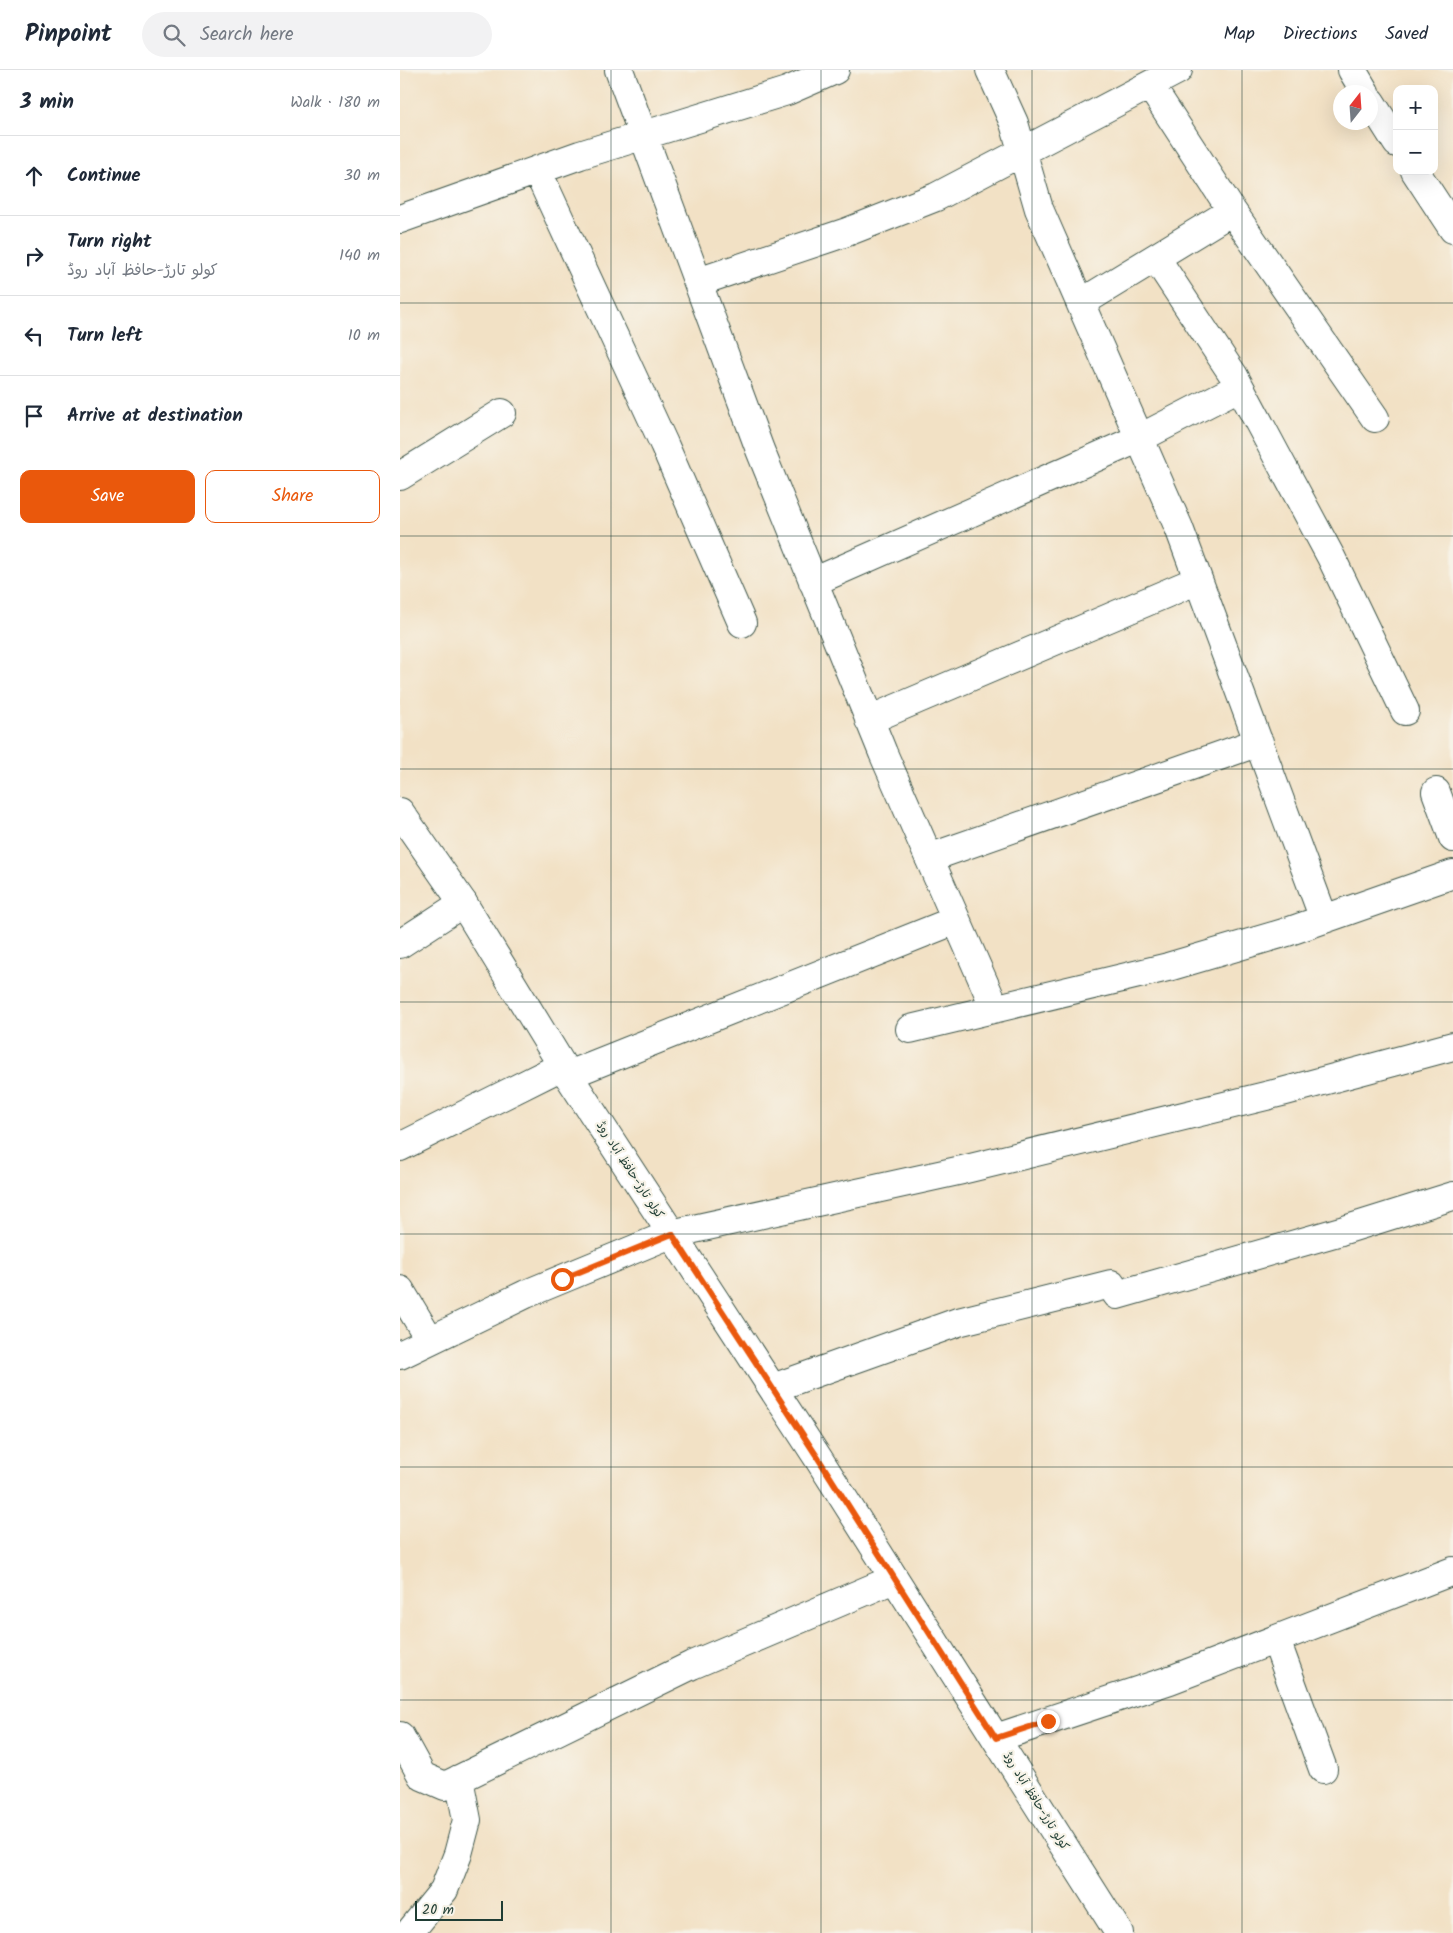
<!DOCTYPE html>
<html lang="en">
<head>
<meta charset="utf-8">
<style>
	:root { --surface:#fff; --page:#f2f2f3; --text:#1f2937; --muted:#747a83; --line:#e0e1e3; --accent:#ea580c }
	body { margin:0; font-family:Kalam,"Playpen Sans Arabic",sans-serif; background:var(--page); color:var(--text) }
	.controls { position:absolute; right:15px; top:15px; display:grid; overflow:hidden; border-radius:10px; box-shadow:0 5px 20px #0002 }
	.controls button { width:45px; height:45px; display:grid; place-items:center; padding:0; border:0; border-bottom:1px solid var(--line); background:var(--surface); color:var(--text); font:25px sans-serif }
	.compass { position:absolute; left:933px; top:15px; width:45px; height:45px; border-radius:50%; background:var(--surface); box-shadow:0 5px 20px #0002; rotate:17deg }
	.scale { position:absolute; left:15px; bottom:12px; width:88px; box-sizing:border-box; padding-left:5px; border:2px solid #1f3d34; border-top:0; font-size:14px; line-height:18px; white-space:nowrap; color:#1f3d34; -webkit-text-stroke:4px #f7f3e8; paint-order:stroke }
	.stop { position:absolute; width:15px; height:15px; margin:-11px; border:4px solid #ea580c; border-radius:50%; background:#fff }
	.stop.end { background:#ea580c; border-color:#fff; box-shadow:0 1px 5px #0008 }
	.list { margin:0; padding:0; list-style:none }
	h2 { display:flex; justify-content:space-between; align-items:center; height:65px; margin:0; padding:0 20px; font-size:21px }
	h2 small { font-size:16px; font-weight:400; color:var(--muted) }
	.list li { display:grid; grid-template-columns:32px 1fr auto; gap:15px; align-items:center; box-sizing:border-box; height:80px; padding:0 20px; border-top:1px solid var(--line) }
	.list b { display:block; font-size:19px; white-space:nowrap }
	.list p { margin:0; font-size:16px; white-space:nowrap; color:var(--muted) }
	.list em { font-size:16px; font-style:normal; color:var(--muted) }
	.actions { display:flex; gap:10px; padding:15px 20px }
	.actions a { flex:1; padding:11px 0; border:1px solid var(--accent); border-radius:10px; text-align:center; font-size:18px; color:var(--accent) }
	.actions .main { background:var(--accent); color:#fff }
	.icon { flex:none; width:28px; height:28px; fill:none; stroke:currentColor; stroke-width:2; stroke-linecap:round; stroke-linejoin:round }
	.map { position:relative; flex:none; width:1053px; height:1863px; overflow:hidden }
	header { display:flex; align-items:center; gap:30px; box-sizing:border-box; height:70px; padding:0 25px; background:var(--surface); border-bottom:1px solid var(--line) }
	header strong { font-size:24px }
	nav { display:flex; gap:28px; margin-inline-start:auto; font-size:18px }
	.search { width:350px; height:45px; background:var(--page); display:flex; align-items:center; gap:12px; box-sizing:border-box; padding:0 18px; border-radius:28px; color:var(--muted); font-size:19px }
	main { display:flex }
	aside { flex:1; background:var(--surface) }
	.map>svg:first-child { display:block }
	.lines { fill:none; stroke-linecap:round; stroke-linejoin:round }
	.minor-casing { stroke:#3f564a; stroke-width:30 }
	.major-casing { stroke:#3f564a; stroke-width:30 }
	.minor { stroke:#fff; stroke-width:28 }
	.major { stroke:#fff; stroke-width:28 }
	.route { stroke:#ea580c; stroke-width:6 }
	.grid { fill:none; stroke:#1f3d34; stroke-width:1; stroke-opacity:0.55 }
	.labels { text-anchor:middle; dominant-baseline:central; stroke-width:4.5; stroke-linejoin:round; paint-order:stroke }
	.street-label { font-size:12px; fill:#1f3d34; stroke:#f7f3e8 }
</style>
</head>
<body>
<header>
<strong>Pinpoint</strong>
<div class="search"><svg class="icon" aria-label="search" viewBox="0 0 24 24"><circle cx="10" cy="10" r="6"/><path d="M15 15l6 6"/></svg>Search here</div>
<nav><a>Map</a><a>Directions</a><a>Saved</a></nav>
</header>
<main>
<aside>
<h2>3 min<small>Walk · 180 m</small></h2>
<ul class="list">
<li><svg class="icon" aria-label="ahead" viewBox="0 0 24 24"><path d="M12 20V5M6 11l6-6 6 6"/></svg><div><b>Continue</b></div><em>30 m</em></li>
<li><svg class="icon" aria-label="right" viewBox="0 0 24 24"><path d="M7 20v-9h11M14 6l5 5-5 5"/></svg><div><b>Turn right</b><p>کولو تارڑ-حافظ آباد روڈ</p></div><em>140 m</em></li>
<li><svg class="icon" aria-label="left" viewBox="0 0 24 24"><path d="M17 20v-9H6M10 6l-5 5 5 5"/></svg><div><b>Turn left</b></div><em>10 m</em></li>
<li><svg class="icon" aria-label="arrive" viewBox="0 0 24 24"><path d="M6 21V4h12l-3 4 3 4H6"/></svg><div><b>Arrive at destination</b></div></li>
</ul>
<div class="actions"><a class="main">Save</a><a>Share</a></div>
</aside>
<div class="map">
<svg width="1053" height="1863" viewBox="0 0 1053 1863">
	<rect width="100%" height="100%" fill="#f7f3e8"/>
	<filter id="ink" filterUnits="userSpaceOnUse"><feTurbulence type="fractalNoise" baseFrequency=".02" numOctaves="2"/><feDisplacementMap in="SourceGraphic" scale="10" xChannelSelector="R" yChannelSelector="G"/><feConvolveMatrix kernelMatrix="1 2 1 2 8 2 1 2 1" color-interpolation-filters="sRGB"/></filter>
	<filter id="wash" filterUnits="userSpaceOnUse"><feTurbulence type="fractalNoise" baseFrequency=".0096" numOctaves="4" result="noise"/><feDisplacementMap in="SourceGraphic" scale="20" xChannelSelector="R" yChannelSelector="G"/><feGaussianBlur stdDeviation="1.12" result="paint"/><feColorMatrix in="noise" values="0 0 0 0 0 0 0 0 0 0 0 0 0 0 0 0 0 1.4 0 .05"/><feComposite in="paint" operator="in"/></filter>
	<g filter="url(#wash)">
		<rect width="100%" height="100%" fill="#f2e1c5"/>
	</g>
	<g filter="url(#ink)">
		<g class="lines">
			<defs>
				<path id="minor" d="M219,0L360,380L483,683L595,938
					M590,0L614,53L639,139L779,458L924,849
					M952,0L965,22
					M750,15L832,141L975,348
					M971,32L997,73
					M137,100L264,374L342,553
					M1015,101L1053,159
					M0,149L180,85L387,21L435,0
					M756,188L834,306L931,487L1005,641
					M298,212L447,162L536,127L778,0
					M681,233L832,141
					M0,406L102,343
					M413,512L740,368L839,317
					M469,650L798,510
					M1036,722L1053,768
					M529,788L859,672
					M0,874L63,833
					M510,959L768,897L887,862L1053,804
					M168,1005L556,850
					M0,1077L162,996
					M0,1220L30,1270
					M0,1285L126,1224L271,1164L562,1100L882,1022L1053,976
					M373,1318L558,1252L711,1214L717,1225L941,1161L1053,1126
					M876,1570L923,1699
					M0,1666L22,1706L45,1716L292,1595L494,1509
					M596,1668L770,1610L1053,1501
					M9,1863L44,1820L58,1784L67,1750L59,1709"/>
				<path id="major" d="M0,742L63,833L168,1005L418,1388L719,1863"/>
			</defs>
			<use href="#minor" class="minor-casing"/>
			<use href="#major" class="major-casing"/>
			<use href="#minor" class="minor"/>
			<use href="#major" class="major"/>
		</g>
	</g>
	<g class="lines" filter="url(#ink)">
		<path class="route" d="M162,1209L272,1164L418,1388L596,1668L648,1651"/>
	</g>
	<path class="grid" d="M211,0V1863M421,0V1863M632,0V1863M842,0V1863M0,233H1053M0,466H1053M0,699H1053M0,932H1053M0,1164H1053M0,1397H1053M0,1630H1053"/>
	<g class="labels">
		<g class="street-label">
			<text transform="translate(230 1100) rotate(57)">کولو تارڑ-حافظ آباد روڈ</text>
			<text transform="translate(636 1731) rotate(58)">کولو تارڑ-حافظ آباد روڈ</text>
		</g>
	</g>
</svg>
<div class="controls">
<button>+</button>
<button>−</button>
</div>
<svg class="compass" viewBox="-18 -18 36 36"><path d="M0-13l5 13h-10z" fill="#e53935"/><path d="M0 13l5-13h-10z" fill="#747a83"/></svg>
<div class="scale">20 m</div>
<div class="stop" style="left:162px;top:1209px"></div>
<div class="stop end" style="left:648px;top:1651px"></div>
</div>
</main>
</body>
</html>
